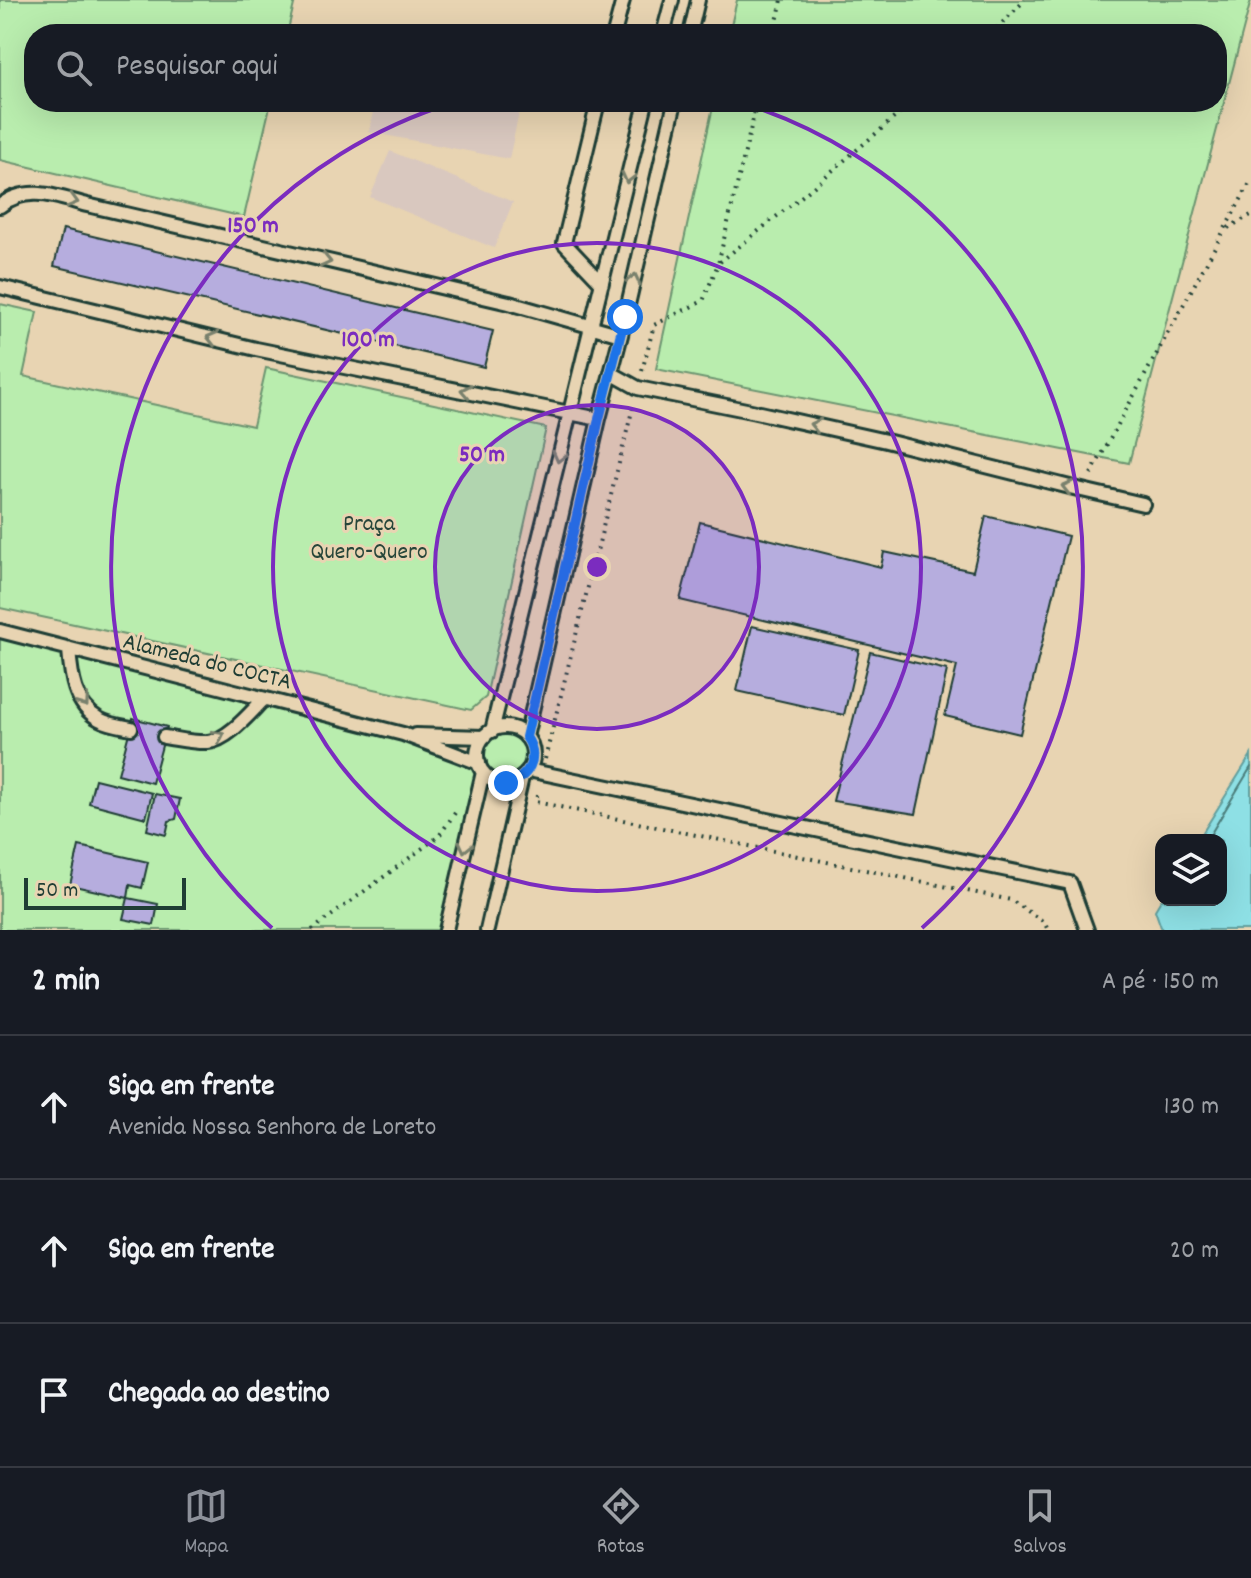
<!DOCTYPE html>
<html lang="pt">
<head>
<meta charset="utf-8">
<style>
	:root { --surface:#171b24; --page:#242831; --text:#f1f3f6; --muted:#9ea1a6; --line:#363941; --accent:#8c9099 }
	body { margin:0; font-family:Dekko,sans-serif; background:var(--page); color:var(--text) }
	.controls { position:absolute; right:24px; bottom:24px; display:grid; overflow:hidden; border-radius:16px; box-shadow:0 8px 32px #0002 }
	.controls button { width:72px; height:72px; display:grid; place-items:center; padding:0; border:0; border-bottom:2px solid var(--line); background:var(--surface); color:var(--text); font:40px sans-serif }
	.scale { position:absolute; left:24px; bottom:20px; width:162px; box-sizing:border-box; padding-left:8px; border:4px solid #1f3d34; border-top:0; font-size:22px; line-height:28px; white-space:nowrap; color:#1f3d34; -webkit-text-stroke:6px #e8d4b2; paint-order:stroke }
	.stop { position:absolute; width:24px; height:24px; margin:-18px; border:6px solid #1a73e8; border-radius:50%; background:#fff }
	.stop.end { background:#1a73e8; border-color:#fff; box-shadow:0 2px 8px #0008 }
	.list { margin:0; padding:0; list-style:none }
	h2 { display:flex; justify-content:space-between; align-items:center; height:104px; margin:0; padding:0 32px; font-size:34px }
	h2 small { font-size:26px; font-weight:400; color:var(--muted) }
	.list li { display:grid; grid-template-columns:52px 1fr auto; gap:24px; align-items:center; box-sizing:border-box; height:144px; padding:0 32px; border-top:2px solid var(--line) }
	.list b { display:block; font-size:30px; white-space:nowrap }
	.list p { margin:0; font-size:26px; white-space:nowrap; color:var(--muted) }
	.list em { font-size:26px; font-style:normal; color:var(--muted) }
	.icon { flex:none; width:44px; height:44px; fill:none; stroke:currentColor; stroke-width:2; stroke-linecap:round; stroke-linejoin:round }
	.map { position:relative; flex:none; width:1251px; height:930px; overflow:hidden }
	.search { position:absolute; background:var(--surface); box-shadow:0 8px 32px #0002; left:24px; right:24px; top:24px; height:88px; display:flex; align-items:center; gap:20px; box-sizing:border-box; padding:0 28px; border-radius:32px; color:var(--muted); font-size:30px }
	.sheet { height:536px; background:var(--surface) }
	nav { display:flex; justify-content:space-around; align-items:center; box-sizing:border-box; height:112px; border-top:2px solid var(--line); background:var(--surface); font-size:22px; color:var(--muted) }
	nav a { display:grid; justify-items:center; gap:4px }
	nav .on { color:var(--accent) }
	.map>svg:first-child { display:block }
	.built { fill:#d9c8bf }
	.green { fill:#b9edae; stroke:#6c9571; stroke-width:2 }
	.water { fill:#8ee0e5; stroke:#629f9e; stroke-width:2 }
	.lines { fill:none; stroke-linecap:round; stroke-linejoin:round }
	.shore { stroke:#4b7e7b; stroke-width:2 }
	.building { fill:#b6adde; stroke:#1f3d34; stroke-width:2 }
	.lane-casing { stroke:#1f3d34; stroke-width:18 }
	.path { stroke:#1f3d34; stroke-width:4; stroke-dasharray:2 6; stroke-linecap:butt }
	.lane { stroke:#e8d4b2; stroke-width:12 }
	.oneway { stroke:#79816d }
	.route { stroke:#1a73e8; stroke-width:10 }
	.ring { fill:none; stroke:#7b2cbf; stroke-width:4 }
	.labels { text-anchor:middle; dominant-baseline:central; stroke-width:6; stroke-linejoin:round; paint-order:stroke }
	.park-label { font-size:24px; fill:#27463a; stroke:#e8d4b2 }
	.street-label { font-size:24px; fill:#1f3d34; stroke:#e8d4b2 }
	.centre { fill:#7b2cbf; stroke:#e8d4b2; stroke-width:4 }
	.ring-label { font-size:24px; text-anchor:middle; font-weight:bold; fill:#7b2cbf; stroke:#e8d4b2; stroke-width:6; stroke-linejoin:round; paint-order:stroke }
</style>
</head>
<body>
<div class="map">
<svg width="1251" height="930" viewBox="0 0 1251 930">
	<rect width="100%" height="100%" fill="#e8d4b2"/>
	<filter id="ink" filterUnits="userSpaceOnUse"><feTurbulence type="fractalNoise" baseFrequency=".0125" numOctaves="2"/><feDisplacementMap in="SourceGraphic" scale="16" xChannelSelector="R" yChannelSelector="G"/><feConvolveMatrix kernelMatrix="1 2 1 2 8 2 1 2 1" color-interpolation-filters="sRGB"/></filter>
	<g filter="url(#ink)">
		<path class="built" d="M375,102H491L520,108L509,159L369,132Z
			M390,151L513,202L494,248L370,197Z"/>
		<path class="green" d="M0,0H295L287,34H34V102H271L244,217L0,160Z
			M737,0H1251L1129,463L656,369L714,102H1217V34H729Z
			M0,304L37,312L23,376L253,426L266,368L546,428L486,697L471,710L0,608Z
			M0,629L403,734L483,772L446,930H0Z
			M484 755a21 21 0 1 1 42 0a21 21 0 1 1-42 0Z"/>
		<path class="water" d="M1251,755V930H1162L1155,910L1161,900H1221V840H1198Z"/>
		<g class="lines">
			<path class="shore" d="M1207,840L1251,767"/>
		</g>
		<path class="building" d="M63,229L493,331L484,367L54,266Z
			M986,516L1068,536L1020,734L945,716L957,666L680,600L700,522L881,567L884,552L973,571Z
			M752,626L859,650L844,715L737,691Z
			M870,652L947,670L916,814L833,801Z
			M133,718L167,727L152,783L118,774Z
			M95,779L152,793L146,818L89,803Z
			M155,794L180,799L176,819L169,821L166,835L147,830Z
			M79,846L148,862L142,888L130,885L128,898L70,885Z
			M128,898L158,904L154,925L123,919Z"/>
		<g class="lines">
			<defs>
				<path id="lane" d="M614,34L623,0
					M663,34L672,0
					M690,34L698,0
					M598,102L564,243L602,283
					M0,206C27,184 57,197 87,205L509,303L621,335
					M0,287L256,349L599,419
					M611,373L638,388L751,411L886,441L1082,490L1143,504
					M0,631L403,734L479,763
					M69,650C71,675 74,705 99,719C108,724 120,726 131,728
					M477 755a28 28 0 1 1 56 0a28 28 0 1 1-56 0Z
					M492,731L646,102
					M415,735L484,737
					M164,737C178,739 195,743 208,742C228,740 250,713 263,700
					M526,737L599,419L621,335L675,102
					M528,770L1070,883L1087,930
					M446,930L483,772
					M487,930L522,777"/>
			</defs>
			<use href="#lane" class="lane-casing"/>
			<path class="path" d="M774,34L782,0
				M991,34L1025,0
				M1228,228L1251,215
				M720,262L812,188L913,102
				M642,371L654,325L703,301L718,264L757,102
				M1091,474L1251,181
				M545,759L634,403
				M537,795L536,802L1011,900L1044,922L1048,930
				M312,930L439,836L457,810"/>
			<use href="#lane" class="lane"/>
		</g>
		<defs><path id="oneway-chevron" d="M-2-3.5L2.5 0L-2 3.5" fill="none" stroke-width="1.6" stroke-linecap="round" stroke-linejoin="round" transform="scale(2)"/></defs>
		<g class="oneway">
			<use href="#oneway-chevron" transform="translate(628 178) rotate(104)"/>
			<use href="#oneway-chevron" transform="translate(73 201) rotate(16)"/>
			<use href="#oneway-chevron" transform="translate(326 261) rotate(13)"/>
			<use href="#oneway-chevron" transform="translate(634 279) rotate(-77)"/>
			<use href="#oneway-chevron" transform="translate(212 338) rotate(-166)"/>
			<use href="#oneway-chevron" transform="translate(466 391) rotate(-169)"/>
			<use href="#oneway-chevron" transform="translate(815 425) rotate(-167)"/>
			<use href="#oneway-chevron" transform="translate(559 457) rotate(104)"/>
			<use href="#oneway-chevron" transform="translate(1067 487) rotate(-166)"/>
			<use href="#oneway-chevron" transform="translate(84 702) rotate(55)"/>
			<use href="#oneway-chevron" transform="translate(219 736) rotate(-26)"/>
			<use href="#oneway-chevron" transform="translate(465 847) rotate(103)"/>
		</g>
	</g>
	<g class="lines" filter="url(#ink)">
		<path class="route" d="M506,783C529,779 540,757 526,737L599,419L625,317"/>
	</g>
	<circle cx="597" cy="567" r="162" fill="#7b2cbf" fill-opacity=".12"/>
	<g class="ring">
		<circle cx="597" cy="567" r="162"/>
		<circle cx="597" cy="567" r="324"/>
		<path d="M272 928A486 486 0 0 1 455 102M739 102A486 486 0 0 1 922 928"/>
	</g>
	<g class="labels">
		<g class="park-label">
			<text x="369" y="525">Praça<tspan x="369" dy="28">Quero-Quero</tspan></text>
		</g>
		<g class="street-label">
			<text transform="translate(207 663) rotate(14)">Alameda do COCTA</text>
		</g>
	</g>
	<circle cx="597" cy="567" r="12" class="centre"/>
	<g class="ring-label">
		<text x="253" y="232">150 m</text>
		<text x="368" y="346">100 m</text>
		<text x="482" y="461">50 m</text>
	</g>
</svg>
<div class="controls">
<button><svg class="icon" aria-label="layers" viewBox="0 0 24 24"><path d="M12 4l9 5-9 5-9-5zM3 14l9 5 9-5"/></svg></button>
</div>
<div class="scale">50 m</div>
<div class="stop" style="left:625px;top:317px"></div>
<div class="stop end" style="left:506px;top:783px"></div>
<div class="search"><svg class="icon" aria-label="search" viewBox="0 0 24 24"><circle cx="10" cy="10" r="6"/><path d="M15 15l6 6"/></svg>Pesquisar aqui</div>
</div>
<section class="sheet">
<h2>2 min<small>A pé · 150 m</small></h2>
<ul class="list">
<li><svg class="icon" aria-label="ahead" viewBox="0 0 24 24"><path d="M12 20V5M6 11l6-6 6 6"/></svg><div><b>Siga em frente</b><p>Avenida Nossa Senhora de Loreto</p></div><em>130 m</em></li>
<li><svg class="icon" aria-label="ahead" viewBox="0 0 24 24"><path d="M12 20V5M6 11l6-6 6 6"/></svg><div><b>Siga em frente</b></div><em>20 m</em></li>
<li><svg class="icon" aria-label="arrive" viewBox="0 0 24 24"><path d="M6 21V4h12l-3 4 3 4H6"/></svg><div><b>Chegada ao destino</b></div></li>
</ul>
</section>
<nav>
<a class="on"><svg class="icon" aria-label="map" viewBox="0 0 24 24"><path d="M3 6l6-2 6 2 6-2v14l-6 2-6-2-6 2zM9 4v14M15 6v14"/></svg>Mapa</a>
<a><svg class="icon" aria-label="directions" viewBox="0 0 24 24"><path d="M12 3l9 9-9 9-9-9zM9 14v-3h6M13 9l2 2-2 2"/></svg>Rotas</a>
<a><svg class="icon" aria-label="saved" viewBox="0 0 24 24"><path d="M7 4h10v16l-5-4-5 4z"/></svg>Salvos</a>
</nav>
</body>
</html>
